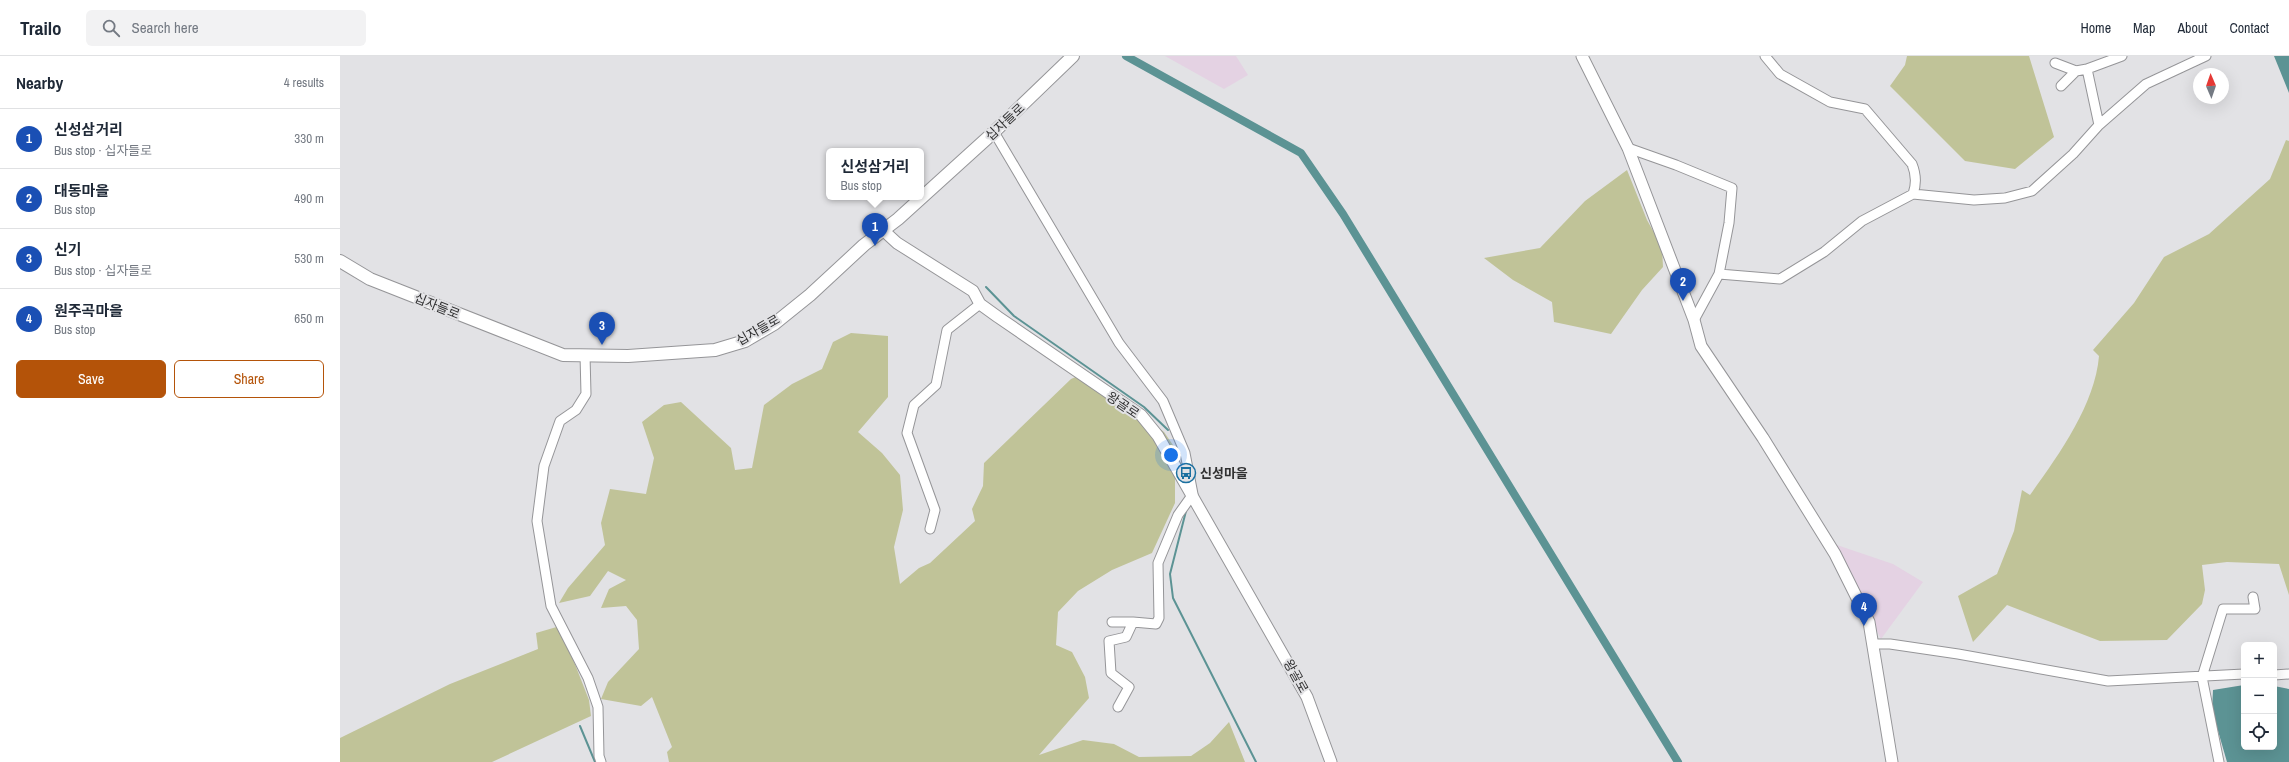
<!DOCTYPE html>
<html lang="en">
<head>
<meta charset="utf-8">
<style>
	:root { --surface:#fff; --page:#f2f2f3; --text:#1f2937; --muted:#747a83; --line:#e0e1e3; --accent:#b45309 }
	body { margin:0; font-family:"Archivo Narrow","Noto Sans KR",sans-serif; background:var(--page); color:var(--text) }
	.controls { position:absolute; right:12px; bottom:12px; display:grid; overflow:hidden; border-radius:6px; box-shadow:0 4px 16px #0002 }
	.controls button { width:36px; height:36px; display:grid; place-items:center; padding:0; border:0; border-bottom:1px solid var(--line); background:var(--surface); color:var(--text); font:20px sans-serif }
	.compass { position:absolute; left:1853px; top:12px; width:36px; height:36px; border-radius:50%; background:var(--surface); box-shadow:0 4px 16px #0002; rotate:358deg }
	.you { position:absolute; left:831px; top:399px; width:14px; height:14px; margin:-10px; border:3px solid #fff; border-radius:50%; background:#1a73e8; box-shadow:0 0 0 6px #1a73e833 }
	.badge { display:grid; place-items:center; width:26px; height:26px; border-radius:50%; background:var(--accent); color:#fff; font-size:13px; font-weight:700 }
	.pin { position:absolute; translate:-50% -33px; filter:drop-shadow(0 1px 2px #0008) }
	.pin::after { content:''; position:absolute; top:21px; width:14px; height:12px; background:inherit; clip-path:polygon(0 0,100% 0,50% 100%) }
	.popup { position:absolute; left:486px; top:92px; width:98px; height:52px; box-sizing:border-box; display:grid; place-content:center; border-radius:6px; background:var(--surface); filter:drop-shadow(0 1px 3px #0005); font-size:13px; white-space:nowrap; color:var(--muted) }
	.popup b { font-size:15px; color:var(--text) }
	.popup::after { content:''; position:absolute; left:50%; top:100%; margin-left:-8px; border:8px solid transparent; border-top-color:var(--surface) }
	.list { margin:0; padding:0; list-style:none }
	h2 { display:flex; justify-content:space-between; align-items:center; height:52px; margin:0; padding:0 16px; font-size:17px }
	h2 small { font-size:13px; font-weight:400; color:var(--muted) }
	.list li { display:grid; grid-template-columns:26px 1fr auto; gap:12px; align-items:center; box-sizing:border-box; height:60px; padding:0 16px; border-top:1px solid var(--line) }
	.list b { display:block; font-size:15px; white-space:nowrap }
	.list p { margin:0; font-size:13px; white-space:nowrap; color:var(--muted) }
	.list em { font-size:13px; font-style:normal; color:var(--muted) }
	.actions { display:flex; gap:8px; padding:12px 16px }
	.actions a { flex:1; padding:9px 0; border:1px solid var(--accent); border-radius:6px; text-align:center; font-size:14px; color:var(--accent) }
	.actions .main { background:var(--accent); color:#fff }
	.icon { flex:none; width:22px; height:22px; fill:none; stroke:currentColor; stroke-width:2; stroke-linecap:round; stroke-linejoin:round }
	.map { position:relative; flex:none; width:1949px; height:706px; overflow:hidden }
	header { display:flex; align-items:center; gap:24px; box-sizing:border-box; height:56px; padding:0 20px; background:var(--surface); border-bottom:1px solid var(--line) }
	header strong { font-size:19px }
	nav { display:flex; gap:22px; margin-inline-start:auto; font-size:14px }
	.search { width:280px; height:36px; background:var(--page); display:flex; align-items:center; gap:10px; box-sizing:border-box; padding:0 14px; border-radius:6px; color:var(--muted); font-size:15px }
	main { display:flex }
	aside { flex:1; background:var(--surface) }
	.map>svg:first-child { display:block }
	.commercial { fill:#e4d2e3 }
	.green { fill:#c0c398 }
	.water { fill:#5c9394 }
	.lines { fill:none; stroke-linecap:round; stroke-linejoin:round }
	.stream { stroke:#5c9394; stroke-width:2 }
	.canal { stroke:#5c9394; stroke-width:8 }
	.minor-casing { stroke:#959598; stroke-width:11 }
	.tertiary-casing { stroke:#959598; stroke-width:13 }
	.secondary-casing { stroke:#959598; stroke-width:14 }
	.minor { stroke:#fff; stroke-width:9 }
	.tertiary { stroke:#fff; stroke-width:11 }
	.secondary { stroke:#fff; stroke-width:12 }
	.labels { text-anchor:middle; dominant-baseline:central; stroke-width:4; stroke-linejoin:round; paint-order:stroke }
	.street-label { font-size:13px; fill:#303031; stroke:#e2e2e5 }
	.poi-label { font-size:13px; font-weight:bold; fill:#303031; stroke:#e2e2e5; text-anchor:start }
</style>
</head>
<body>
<header>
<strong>Trailo</strong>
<div class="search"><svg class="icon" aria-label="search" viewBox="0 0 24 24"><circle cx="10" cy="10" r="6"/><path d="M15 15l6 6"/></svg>Search here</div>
<nav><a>Home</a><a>Map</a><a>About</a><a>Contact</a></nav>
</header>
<main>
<aside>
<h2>Nearby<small>4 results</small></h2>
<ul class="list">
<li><span class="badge" style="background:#1a4fb4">1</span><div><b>신성삼거리</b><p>Bus stop · 십자들로</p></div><em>330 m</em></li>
<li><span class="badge" style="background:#1a4fb4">2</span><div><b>대동마을</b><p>Bus stop</p></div><em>490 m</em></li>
<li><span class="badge" style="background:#1a4fb4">3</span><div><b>신기</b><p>Bus stop · 십자들로</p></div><em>530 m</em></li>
<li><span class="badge" style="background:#1a4fb4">4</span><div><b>원주곡마을</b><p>Bus stop</p></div><em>650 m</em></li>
</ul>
<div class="actions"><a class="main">Save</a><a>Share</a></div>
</aside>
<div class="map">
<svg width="1949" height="706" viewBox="0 0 1949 706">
	<rect width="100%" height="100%" fill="#e2e2e5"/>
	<path class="commercial" d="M825,0H896L908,19L884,33Z
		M1494,488L1553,508L1583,526L1541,583Z"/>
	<path class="green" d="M1567,0H1689L1714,81L1675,113L1625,105L1550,30L1565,9Z
		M1946,84L1949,85V539L1939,508L1887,506L1862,509L1865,534L1862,548L1827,584L1760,585L1667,549L1633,586L1618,540L1657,518L1674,475L1682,434L1690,439C1718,400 1755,349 1759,300L1753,294L1794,247L1824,201L1869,178L1930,123Z
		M1287,114L1307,164L1322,191L1323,211L1302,234L1271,278L1214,266L1212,246L1173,224L1144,202L1200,192L1245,145Z
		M511,277L548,280V341L518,376L542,397L560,419L563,454L554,491L560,528L579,512L590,507L635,465L632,453L643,430L644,407L731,323L747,316L824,376L835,392V447L812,497L772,514L738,535L718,556L716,589L732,596L745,621L749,642L699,699L743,684L774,688L799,701L851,700L870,687L889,666L905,706H329L327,696L332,691L312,641L301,650L261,643L268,626L299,593L297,564L286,550L261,552L269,533L286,524L268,515L250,540L219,547L228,532L265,489L261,467L270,433L306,438L314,402L302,366L324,349L341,346L391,392L395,414L412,412L424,349L452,328L482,313L493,286Z
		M220,570L249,644L251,660L152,706H0V682L110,628L198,593L196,577Z"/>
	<path class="water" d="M1934,0H1949V37Z
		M1904,629V691H1934V630L1949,633V706H1887L1872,654L1873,634Z"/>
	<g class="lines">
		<path class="stream" d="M646,231L674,260L804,351L828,374
			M846,455L830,518L833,542L916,706
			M240,670L255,706"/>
		<path class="canal" d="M786,0L961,97L1003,158L1338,706"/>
		<defs>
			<path id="minor" d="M1715,7L1736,15L1747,13
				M1721,30L1736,15
				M1759,69L1747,13L1782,0
				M654,76L779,287L823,345L845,397L853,438L838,459L818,507L819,562L816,568L793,566L786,581L769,585L771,617L789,631L778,651
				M1288,92L1336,109L1392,132L1389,167L1379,218L1354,264
				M1573,138L1634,144L1665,142L1692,135L1733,98L1759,69L1806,28L1866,0
				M1379,218L1440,223L1484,196L1522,165L1573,138C1577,127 1576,118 1572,108L1525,53L1490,46L1440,18L1425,0
				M245,299L246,338L236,354L220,365L204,410L197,465L211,550L248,622L258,651L259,700L261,706
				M590,473L595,454L567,377L574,349L596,329L607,274L640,248
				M772,566H793
				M1533,588H1550L1618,598L1768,625L1904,618
				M1934,619L1949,618
				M1879,706L1862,621L1883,553H1915L1913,541"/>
			<path id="tertiary" d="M1242,0L1288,92L1354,264L1361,290L1423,382L1495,498L1529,566L1552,706
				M544,175L557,187L633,235L640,248L658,261L801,359L818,380L967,641L991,706"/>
			<path id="secondary" d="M0,205L30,223L223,299L288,300L375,294L405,285L434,268L470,239L524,189L558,163L654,76L733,0"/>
		</defs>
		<use href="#minor" class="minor-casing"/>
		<use href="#tertiary" class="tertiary-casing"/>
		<use href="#secondary" class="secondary-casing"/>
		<use href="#minor" class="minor"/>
		<use href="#tertiary" class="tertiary"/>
		<use href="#secondary" class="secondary"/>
	</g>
	<defs>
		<symbol id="bus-ring" viewBox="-11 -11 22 22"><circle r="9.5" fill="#e2e2e5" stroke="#1b70a0" stroke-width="1.5"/><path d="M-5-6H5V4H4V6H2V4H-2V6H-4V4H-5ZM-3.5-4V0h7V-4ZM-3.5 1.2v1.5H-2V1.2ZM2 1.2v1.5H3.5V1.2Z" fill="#1b70a0"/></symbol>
	</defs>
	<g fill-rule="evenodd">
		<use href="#bus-ring" x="835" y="406" width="22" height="22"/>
	</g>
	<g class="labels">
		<g class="street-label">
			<text transform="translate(665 66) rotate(-43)">십자들로</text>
			<text transform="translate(97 250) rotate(22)">십자들로</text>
			<text transform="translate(418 274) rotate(-30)">십자들로</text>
			<text transform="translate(783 349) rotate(34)">왕골로</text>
			<text transform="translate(956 620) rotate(61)">왕골로</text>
		</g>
		<g class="poi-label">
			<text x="860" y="417">신성마을</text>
		</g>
	</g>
</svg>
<div class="controls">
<button>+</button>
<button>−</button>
<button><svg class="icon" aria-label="locate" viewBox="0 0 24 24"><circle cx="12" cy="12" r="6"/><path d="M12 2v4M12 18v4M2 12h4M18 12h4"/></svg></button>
</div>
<svg class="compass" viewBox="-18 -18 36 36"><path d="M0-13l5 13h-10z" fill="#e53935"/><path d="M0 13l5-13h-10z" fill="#747a83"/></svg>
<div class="you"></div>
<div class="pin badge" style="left:535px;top:190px;background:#1a4fb4">1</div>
<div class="popup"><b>신성삼거리</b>Bus stop</div>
<div class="pin badge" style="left:1343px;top:245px;background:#1a4fb4">2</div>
<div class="pin badge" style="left:262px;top:289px;background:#1a4fb4">3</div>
<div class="pin badge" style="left:1524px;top:570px;background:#1a4fb4">4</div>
</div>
</main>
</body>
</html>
